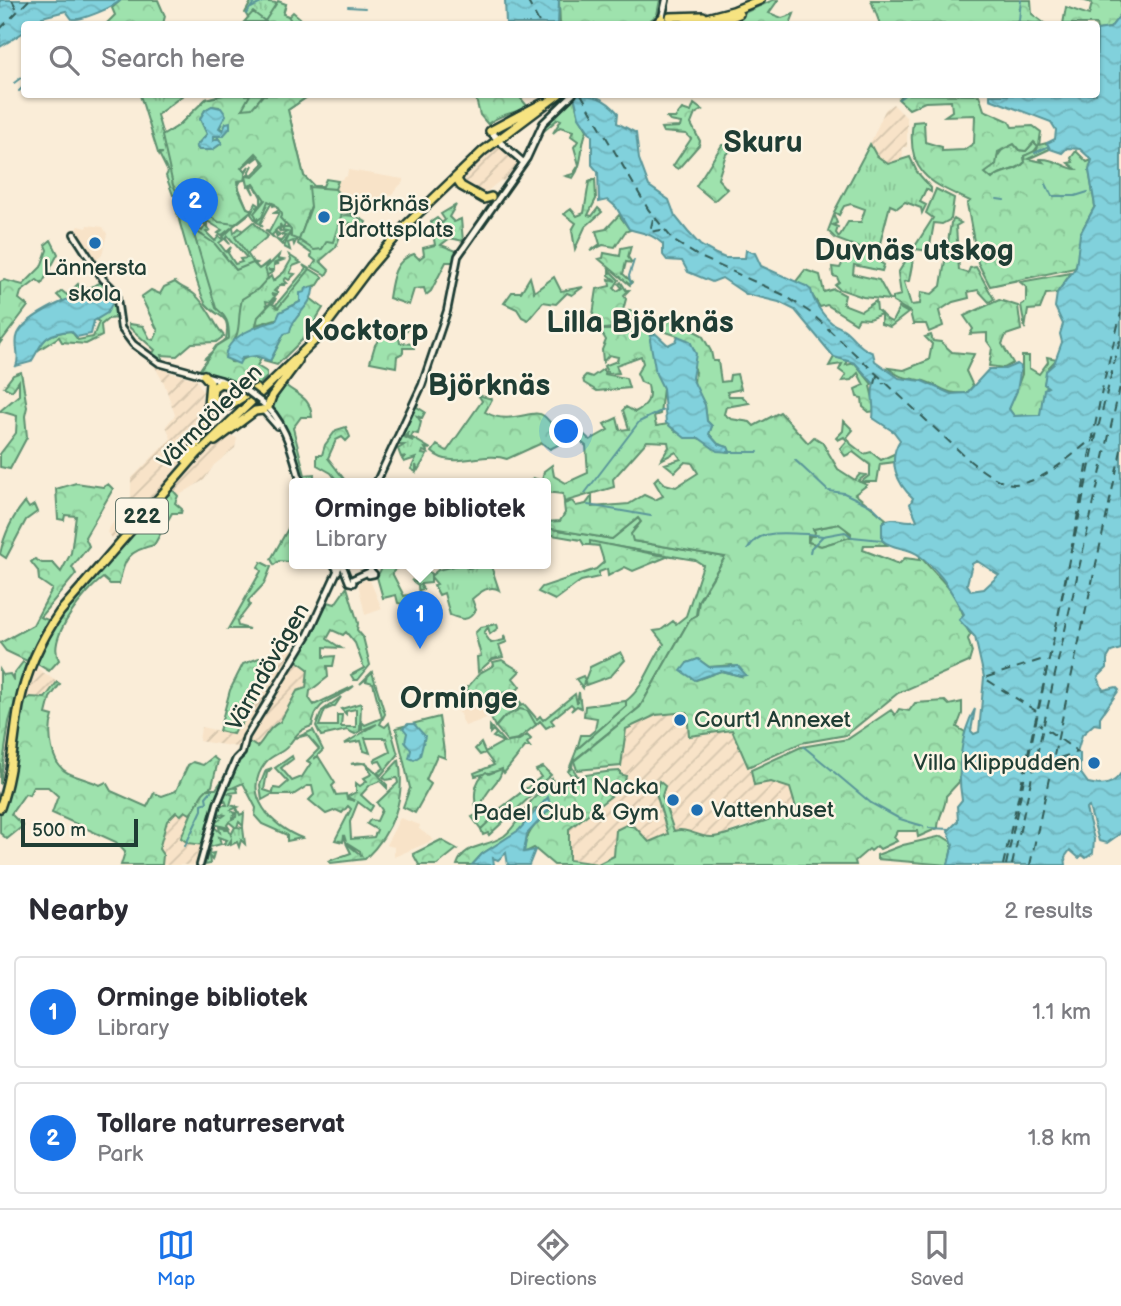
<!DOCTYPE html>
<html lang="en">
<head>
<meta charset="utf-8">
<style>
	:root { --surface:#fff; --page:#f2f2f3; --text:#2b2b33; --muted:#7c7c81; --line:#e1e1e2; --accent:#1a73e8 }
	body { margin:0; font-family:"Balsamiq Sans",sans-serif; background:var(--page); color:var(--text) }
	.scale { position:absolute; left:21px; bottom:18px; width:117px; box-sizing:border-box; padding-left:7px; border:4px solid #1f3d34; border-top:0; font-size:19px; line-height:24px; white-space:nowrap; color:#1f3d34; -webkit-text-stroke:5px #fcf5e5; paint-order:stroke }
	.you { position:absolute; left:567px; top:432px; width:24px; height:24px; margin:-18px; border:5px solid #fff; border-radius:50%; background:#1a73e8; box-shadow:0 0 0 10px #1a73e833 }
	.badge { display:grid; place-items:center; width:46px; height:46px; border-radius:50%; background:var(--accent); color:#fff; font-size:23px; font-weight:700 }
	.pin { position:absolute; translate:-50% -58px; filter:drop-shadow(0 2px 4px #0008) }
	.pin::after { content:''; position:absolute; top:37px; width:24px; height:21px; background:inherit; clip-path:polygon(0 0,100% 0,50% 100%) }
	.popup { position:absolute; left:289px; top:478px; width:262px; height:91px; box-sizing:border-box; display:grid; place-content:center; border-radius:7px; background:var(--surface); filter:drop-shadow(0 2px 5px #0005); font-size:23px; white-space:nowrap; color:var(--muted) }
	.popup b { font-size:26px; color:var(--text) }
	.popup::after { content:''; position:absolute; left:50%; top:100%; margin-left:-14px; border:14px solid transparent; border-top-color:var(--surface) }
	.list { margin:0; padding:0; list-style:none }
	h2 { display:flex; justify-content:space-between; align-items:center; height:91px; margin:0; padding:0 28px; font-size:30px }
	h2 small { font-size:23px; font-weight:400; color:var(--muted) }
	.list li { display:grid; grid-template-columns:46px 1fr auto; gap:21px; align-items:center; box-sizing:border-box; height:112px; margin:0 14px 14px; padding:0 14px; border:2px solid var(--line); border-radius:7px }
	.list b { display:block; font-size:26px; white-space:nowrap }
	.list p { margin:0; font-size:23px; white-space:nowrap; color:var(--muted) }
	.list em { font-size:23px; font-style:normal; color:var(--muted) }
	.icon { flex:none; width:38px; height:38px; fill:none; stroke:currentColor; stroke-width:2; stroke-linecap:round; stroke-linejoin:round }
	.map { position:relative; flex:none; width:1121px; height:865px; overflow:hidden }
	.search { position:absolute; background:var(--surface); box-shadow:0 2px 5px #0004; left:21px; right:21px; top:21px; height:77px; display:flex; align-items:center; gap:18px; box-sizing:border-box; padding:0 24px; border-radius:7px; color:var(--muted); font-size:26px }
	.sheet { height:343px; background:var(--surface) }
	nav { display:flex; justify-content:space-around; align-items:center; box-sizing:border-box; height:98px; border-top:2px solid var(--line); background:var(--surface); font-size:19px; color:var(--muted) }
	nav a { display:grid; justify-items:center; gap:4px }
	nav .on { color:var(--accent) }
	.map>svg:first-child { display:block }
	.built { fill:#f8e3c8 }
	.industrial { fill:url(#industrial-furrows) }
	.grass { fill:url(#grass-tufts); stroke:#5e9070; stroke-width:2 }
	.forest { fill:url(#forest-crowns); stroke:#5e9070; stroke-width:2; fill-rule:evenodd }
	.garden { fill:#9ee2ad; stroke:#5e9070; stroke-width:2 }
	.water { fill:url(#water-waves); stroke:#5a9699; stroke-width:2; fill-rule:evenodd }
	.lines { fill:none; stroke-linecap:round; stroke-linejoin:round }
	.stream { stroke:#5a9699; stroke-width:2 }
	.ferry { stroke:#335b56; stroke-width:2; stroke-dasharray:9 7; stroke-linecap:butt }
	.secondary-casing { stroke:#1f3d34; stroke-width:10 }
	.highway-casing { stroke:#1f3d34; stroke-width:12 }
	.secondary { stroke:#fcf5e5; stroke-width:4.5 }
	.highway { stroke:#f6e381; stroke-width:7 }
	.secondary-bridge-casing { stroke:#1f3d34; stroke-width:10; stroke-linecap:butt }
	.secondary-bridge { stroke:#fcf5e5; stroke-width:4.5 }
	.poi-dot { fill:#1f6fb2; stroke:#fcf5e5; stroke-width:2.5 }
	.labels { text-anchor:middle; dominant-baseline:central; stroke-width:5; stroke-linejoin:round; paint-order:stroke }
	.shield { fill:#fcf5e5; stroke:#617469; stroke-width:2 }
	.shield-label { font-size:21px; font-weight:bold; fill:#1f3d34 }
	.poi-label { font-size:23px; fill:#1f3d34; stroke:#fcf5e5; text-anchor:start }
	.street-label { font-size:23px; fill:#1f3d34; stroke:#fcf5e5 }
	.district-label { font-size:30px; font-weight:bold; fill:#1f3d34; stroke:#fcf5e5 }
</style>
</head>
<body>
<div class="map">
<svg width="1121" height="865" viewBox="0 0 1121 865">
	<defs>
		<pattern id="industrial-furrows" width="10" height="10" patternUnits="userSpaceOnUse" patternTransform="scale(1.75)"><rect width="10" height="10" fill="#f8e3c8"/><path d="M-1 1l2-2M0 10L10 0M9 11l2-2" fill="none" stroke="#d4c4ac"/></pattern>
		<pattern id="grass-tufts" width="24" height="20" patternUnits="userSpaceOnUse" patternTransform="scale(1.75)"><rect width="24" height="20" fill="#9ee2ad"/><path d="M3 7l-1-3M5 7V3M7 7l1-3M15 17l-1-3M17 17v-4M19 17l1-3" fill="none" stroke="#88c395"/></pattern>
		<pattern id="forest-crowns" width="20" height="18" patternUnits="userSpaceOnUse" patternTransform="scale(1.75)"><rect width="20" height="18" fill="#9ee2ad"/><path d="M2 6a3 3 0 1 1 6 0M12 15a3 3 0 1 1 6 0" fill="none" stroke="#88c395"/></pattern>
		<pattern id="water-waves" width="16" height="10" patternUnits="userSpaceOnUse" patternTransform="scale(1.75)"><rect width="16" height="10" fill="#81d1dc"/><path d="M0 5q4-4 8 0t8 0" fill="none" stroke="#6fb4bd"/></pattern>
	</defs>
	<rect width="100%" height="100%" fill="#faedd8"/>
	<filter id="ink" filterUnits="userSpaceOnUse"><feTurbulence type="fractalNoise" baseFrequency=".0143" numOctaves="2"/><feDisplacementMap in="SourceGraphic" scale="14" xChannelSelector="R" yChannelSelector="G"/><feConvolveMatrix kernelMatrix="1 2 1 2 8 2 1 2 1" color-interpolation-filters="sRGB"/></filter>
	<g filter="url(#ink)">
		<path class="built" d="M348,170L403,179V182L390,196L388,194L377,202L373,212L352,207L335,189L338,181L347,176Z
			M88,225L103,227L107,234L102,255L95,261L77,230L79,226L87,228Z
			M369,578L382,609L365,615L358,583Z
			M481,700L487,718L465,726L457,708Z
			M400,818L420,825L419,829L434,840L394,857V847L386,845Z"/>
		<path class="industrial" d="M893,104L907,118V147H903L902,162L888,164L876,155L870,144L885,110Z
			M497,146H502L518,163L503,181L501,180L480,197L463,183L460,176Z
			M152,362L171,373L196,379L203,392L201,396L206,420L196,446L119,535L112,538L107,532L131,496V479L171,438L166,426L175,415L164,383Z
			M228,435L237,438L235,448L214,465L204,480L178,496L171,488L203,452Z
			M285,649H295L298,652L294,659L306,666L309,678L306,688L297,691L280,722L273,724L260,744L257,747L241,740L237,747L199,741L201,727L233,734L252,701L266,685Z
			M34,666L57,682L45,698L30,697L23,703Z
			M688,712L690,736L732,730L743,760L752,772L755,785L771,781L790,788L796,808L712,838L674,831L656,793L668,834L649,842L635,827L616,830L614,855L598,864L569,860V829L606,802L620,774L626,729L656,715Z
			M185,810L190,814L181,838L201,844L197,865H162L163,860L159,849L167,821L176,812Z"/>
		<path class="grass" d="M252,0L286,4L283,15L289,16L293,12L300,18L286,24H246L249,19L245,13Z
			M224,94L310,95L288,110L304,176L296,241L294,245L293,241L288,243L290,250L284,247L291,231L282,245L277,240L281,241L285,236L280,235L287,232L282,231L284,228H289L286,223L282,228L280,224V232L278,228L275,231L279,234L277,237L275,232L272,235L275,239L265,230L269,232L279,213H274L279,210L276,205L273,206L272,202L260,224L263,227L257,222L267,201L257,207L256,221L251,214L256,203L261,206V197L254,184L251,187L254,194L246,179L253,165L249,171L250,177L263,164L260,156L252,162L257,155L243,167L245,171L249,166L238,186L247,208L252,210L250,213L222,235L218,233L222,230L207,221V226L204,224L207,219L199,215L192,218L196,221L192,226L202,231L205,226L210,230L206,232L215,241L219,236L223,240L219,243L226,252L231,247L228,253L235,264L242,262L240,259L247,258L228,236L226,239L230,244L223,237L233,227L234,233L239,228L243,231L236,237L253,262L257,263L255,264L259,269L269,261L266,268L279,255L278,259L283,260L275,263L279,264L274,265V270H268L273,272L266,276L268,279L271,276L273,281L284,272L291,260L289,255L301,263L293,266L290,273L295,274L289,280L286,278L284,280L287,283L281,284L285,285H280L274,291L278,293L276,295L271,294L275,296L270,302L266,301L267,306L276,298L273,304L275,306L306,269L303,265L323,277L258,362L205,358L226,339C231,312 219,320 206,304C199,295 177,213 174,200L179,195H173L166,176L168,172L159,154L163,153H158L140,95H183L157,115L163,136L178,126L206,99Z
			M1034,142L1038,146L1033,153L1024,156L1025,162C1016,173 1000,169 993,179L984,173C999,164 995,148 1014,144L1019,150L1026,151Z
			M870,144L876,155L888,164L910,157L917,172L931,188V192L926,189L920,202L926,205L922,213L921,208L905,202L897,208L890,205L878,251L874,258L884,265L882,271L854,265L853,274L879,280L890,300L863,297L839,289L835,285L839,282L837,277L833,276L832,267L840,268L846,256L860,248L836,239L828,231L834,215L837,223L833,225L838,227L836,233L839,237L848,222H861L865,209L851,204L844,206L839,215L834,212Z
			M427,377L417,407L425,412L422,418L417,416L421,422L418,434L413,433L411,437L431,449L425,448L428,453L423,451L422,454L427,455L418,470L416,465V472L411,469L416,458L404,462L402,459L406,456L401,457L398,449L404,445H398L402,436L413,441L408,437V432L406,436L402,434Z
			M638,518L641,522L634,529L633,541L725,557L698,601L696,615L690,619L640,707L573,761L572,767L577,775H571L568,771L572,768L569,769L577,749L626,706V701C645,687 651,661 664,644L654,631L661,630L673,621L676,624L686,616L703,565L695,560L590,542V545H584L581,540L546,534V528L612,539Z
			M839,524L844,525L851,537L821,546L808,542L813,529Z
			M465,563L468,568L490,563L499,590C490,584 480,592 472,599L476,610C468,622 463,620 450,615L444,593L439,595L434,585L437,584L431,577V583L420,584L423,589L419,590L420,595L424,597L419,599L418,585L411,580L415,582L423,575H420L428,571L432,575L438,570Z
			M497,624L498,628L490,634L488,627L484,633L491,643L504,640V635L507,642L499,645L503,657L493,659L478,672L477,657L481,656L475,633L481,627Z
			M579,692L581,708L577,706L571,711L574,707L571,704L551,720L554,724L546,728L540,721L536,725L532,720L504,717L495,727L483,700L513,693L522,704L513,710L524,704L537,719L540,716L543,720L575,694L577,703Z
			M490,726L505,743L519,740L527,735L531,739L527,743L530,747H525L504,773L502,770L475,776L474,773L494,765L485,753L480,755L475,749L481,743L485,752L503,742L493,737L496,734L493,730L490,733Z
			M543,767L551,775L540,784L543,787L552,778L553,782L532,795L489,835L488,833L483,835L481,829L496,812L541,777L536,770Z
			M229,770L203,845L188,843L181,838L199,795L205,789H216Z
			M226,787L237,788L238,792L229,793L233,795L230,805L238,807L231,810L235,813L232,819L236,817L237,808L240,815L244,813L243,826L239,822L237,827L243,828L245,844L241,840L239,847L237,842L231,845V840L228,845L223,844L227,840L219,837L221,844L210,847L209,854L214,853L212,860L209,856L210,864L205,865L213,826L220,832L219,827L229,830L231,835L235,827L229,822L227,825L229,828L213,824L219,820H215L216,814L222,817L225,815L217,813L219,805H227L225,800L220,803Z"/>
		<path class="forest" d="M121,0H158L165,16L163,24H106L115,15L112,8Z
			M559,0H660L657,15L645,24H560Z
			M773,0H778L769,13L782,18L794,14L790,24H737L733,18Z
			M871,0H1031L1032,14L1045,24L1010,21L1008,24H880Z
			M1082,0H1121V14L1110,28L1097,30L1096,24H1063L1066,7L1089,15L1092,3Z
			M278,1L286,4L283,14L288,16L292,22H244L253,12L265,21Z
			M902,94L979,95L984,110L1009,121L1012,127L1033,126L1041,132L1039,145L1047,143L1050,149L1028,159L1043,162L1040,159C1057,158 1065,169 1076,169L1068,163L1073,162L1071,158L1076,151L1087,162L1092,160L1089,170L1095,206L1080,234L1081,249L1075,268L990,286L978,263L967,204L970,201C934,184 905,175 913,122L924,121L925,142L942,147V151L964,150L974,143L975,115L945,116L952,111L951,101L925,102L909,109L898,99ZM1034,142L1038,146L1037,150L1024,156L1025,162C1016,173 1001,169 992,179L985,173L996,165L998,152L1014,144L1019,150L1026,151Z
			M224,95H250L242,109L252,108L263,95H310L288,110L304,176L314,186H323L326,179L338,181L335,189L310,188L311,207L299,240C321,226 341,204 366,222L361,232L350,223L343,228L336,247L320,261L329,270L326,275L312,267L316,261L311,257L312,254L298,244L299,240L291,237V230L280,218L282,214L275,204L268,201L262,217L256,221L257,218L254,213L265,200L254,184L248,186L246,176L253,177L266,164L256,153L241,168L246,172L244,180L238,181L239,191L247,208L252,210L235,224L219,222L202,211L197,217L194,215L190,227L215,244L236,270L253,263L259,269L270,262L265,268L268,278L258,289L242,299C236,322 244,332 226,352L231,362C242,364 250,350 261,359L257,366L267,372V377L251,392L227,378L199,371L216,346L229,338C229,323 227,317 216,308L187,211L173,185L162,136L178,126L206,99ZM212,106L219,107L222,123L219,128L225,130L223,136L214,135L213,141L218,138L222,143L212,150H199L196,146L207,134L200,119L205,110Z
			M475,95H518L528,107C513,114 502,113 489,123L491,128L480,115Z
			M574,96L578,114L587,130C580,145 584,163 573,178L566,176L573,174L579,165L574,147L578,141L571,136L573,131L560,127L553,133L561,120L558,119L538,136L548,119Z
			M694,104L702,110L695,114L691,124L700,141L699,145L678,169L673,166L691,139L686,134L663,132L661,128L680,127L681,123L670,121L667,118H675L682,109L691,112Z
			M740,134L748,141L726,154L718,179L727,189L714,201L696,186L722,145H732Z
			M595,179L596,199L588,215L592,216L598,208L602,212L585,227L575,249L572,230L576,223L564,214L571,209L577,216L584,213L589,182Z
			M936,189L954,198L951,219L942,224L934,223L929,251L915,249L909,281L904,282L911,305L920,304L921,292L932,294L941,286L951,223L954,219L961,223L956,226L959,270L968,273L970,268L976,267L994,299L989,302L978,290L968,292L969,298L953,302L939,311L943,326L929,332L926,324H913L910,312L893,302V297L901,295L898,273L933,218L926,213Z
			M456,205L449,217L454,222L461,219L463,241L450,238L441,245L459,252L454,262H446L431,291L426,295L424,288L414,289L409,305L389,298C392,279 394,260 414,254L419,259L424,255L423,248L435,245L431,222L437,218L442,223L445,220L441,214Z
			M619,215L630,230L625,232L615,247L603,245L590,251L600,244L596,231L606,229Z
			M253,222L268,236L247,254L235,237Z
			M51,240L58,254L42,284L37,280L21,292L19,299L28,306L0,343V282L4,280L23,285L41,267L47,250L45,245Z
			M631,246L628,257L632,263L626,262L623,274L632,282L630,285L599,259L603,258L604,253L620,256L621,248Z
			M310,269L323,277L318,285L310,287L300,302L288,308L279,318L256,325L258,317L271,303L278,308Z
			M609,270L619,280L614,288L617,291L622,288L619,284L621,282L626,290H629L624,295L626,299L622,314L611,325L612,328L583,332L593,315L597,289L610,286L609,279L616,281L609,275Z
			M805,270L820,275L824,292L834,289L845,295L843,304L861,311L876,301L877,310C882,314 886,321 892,322L899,308L908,313L890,327L881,324V314L869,319L859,318L856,323L827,305L820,307L806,286L794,284Z
			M1071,273L1057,293L1046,294L1040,309L1028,310L1025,329L1021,305L1026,302V287L1020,282Z
			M530,277L534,292L554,277L561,291L583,287L572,295L567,293L556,304L543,302L528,320L522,317L517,309L504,303L512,292H521Z
			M102,282L117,301V318L108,319L101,325L102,336L86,344L62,342L59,337L37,351C42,336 56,332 71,331L78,340L93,337L99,322L96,320L104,313L108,300L103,291L75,294L64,302L57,295L62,291L67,295L78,284L82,291Z
			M175,282C181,288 188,289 194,294C208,305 213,323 224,336L216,342L192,343L177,356L161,355L163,361L151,356L155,350L129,327V324L143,326L150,339L154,340L158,331L141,297L151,290L160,294L164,287Z
			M310,298L323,308L305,337L277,365L263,361H270L284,334L290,332C290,319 302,309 310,298Z
			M999,300L1018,306L1021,330L1006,335L1002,344L1013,363L1004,368L989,366L992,348L987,341V333L970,334L973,329L964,316Z
			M630,310L637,316L641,331L651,329L655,334L650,339L663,388L660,414L654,416L656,426L668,424C684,441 685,432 701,439C713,444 717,451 730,452L728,447L718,444L709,434L712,426L707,421L705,405L694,385L695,369L678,336L660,330L658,320L666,322L668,317L702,335L711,351L713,361H718L721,382L729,381L730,375L737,374L741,389L727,392L729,396H742L749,403L726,407L724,414L731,419L750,422L754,426L780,412L808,443L814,437L822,442L838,469L855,480L860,474L866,475L858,481L867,485L855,494L886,519L882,523V540L887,545H864L863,550L899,564L905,558L920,560V556C936,577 953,586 963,614C967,622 964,628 971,634L968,639L972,652L969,662L898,693L846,735L801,743L748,767L732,730L689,736L687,712L656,715L626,729L621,766L577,770L574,761L640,707L690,619L697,615L699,601L725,557L633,541L631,534L641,522L638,518L612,539L546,528V522L560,521L565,513L564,504L572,501L576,506L586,504L592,496V507L629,504L644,495L655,500L663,496L654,481L658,477L665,484L676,487L698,473L692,463L685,462L675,472L665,464L681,459L676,452L661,460L669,447L668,442L647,441L613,479L614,487L564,502L563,494L546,492V483H513L512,482L529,483L533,478L542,481L544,471L552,465L554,476L566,483L588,473L586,446L574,436L579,430L590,440L608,430L604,424L617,418L620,430L629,429L623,410L626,407L635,412C648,405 651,399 648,385L641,382L637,373L643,363L641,356L616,365L619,373L608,374L604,366L617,361L618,357L609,355L603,362L602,350L606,340L600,330H619L632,323L627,312ZM839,524L851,533V537L821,546L808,542V536H814L815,532L813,529ZM698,659L709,667L732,665L741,676L721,671L696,680L687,673V663Z
			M402,325L408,329L399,338L400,343L414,344V348H403V353L397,356L396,367L370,362L375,345L382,335V329H390L393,336L400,334Z
			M931,335L933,341L941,342L952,352L974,354L966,371L973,386L967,393C945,395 943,387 924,381C909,377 901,380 888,368L904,370L929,360L932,344L925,337Z
			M1022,356H1029V368L1039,374L1048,362L1047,357L1057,359L1048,368L1044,384L1048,387L1040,415L1014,416L1009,409L1022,374Z
			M834,357L848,360L846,365L855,363L872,384L870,386L876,411L869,412L863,407L862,398L857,397L855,389L864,385L858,373L851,380L842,381L846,375L839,370L842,364L829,366Z
			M603,369L605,374L626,378L629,388L597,391L584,383L583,378L586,375L592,377Z
			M21,372L27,407L25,416L27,437L10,469L0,467V454L16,433L17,416L0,411L19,395V381L12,391L4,387L13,375Z
			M285,385C300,397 310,397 312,417H301L293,428L305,475L314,474V483H303L292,445L273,409L274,401Z
			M478,395L492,399L485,412C511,427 533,407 544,416C551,421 557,434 564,442L550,449L542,443L507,459C483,450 453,471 432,452L437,445L447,451L482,401Z
			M844,421L853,430L847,437L851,444L864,454L871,452L881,460L896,453L895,462L880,464L877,482H861L870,475V465L853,452L845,456L840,449L847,441L844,437L838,440L836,438L843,431Z
			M346,427L350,437L346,441L342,437L336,440L328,458L344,479L339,483L331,473L317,465V455H322L325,445L336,430Z
			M76,483L103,487L108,484L113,489L85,537L89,546L72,567L76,574L40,617L48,620L27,661L6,651L0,643L33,625L52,589L39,580L38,571L31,562L35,559L42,563H53L61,572L71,553L76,516L65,515L64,520L58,519L56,489Z
			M171,488L178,496L175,503L182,509L181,513H172L154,545C127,551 125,559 119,584H110L103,578C85,591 46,638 59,660L49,671L34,662L64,610Z
			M25,502L29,508L34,505L37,512L26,520L6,558L0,554C4,536 12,517 25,502Z
			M294,518V553L290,562L279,561L274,565L271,559Z
			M590,541L658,555L669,556L633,571L625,567L608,576L607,569L599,572V577L581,581L555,600L538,592L542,587L596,569L604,562L599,546L590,545Z
			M261,562L271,567L264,584L248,601L250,605L237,622L238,626L249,629H228L261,571L258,567Z
			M384,563H396L397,568L392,573L404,596L416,593L414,607L398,603L396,595L383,598L377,577Z
			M347,587L358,623L357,630L363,637L370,665L358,680H354L351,675L364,668L355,643L346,632L343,635L332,630L327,639L341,648L324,647V657L335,656L333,666H327L328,677L310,691L309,698L314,705L354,686C338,701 316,697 312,726C298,730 296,736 288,746C283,753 272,755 266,762C240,795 273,827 302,838L287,841V835L262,824L255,816L256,808L243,783L230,789L226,787L240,759L245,755L249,742L257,747C266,738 268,727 280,722L297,691L306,688L308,669L297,661L328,602L335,604Z
			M621,652L625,660L611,676L586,685L584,680L583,688L576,679L583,676L585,680L590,667Z
			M259,658L279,662C267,684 253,703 241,725L238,724L233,734L219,731L230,690L243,664Z
			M502,660L520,671L513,678L520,687L517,690L479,698L466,689L480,673L494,665L493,662Z
			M23,662L26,664L9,722L0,784V670L3,675L10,674L14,681L13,675Z
			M372,672L385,714L380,724L385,727L389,723L398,755L381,775L377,773L384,768L380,761L376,762L374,760L390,752L386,738H365L370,753L364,751L361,741L344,744L377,724L362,730V722L365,725L382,718L373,683L366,681L368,677L360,684Z
			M57,682L60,684L50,698L46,714L53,716C47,732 51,765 68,773C78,778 90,780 100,785L106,782L111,791L147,807L154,793L162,796L176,791L188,765L193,762L203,765L213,757L218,761L212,786C198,793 200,804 190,814L185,811L181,815L176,812L167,821L159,849L163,855L162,865H121L125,852L116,842L52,813L58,796L48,787H33L29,795L25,794L11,814L23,826L7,839L0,833V815L5,801L23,703L30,697L45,698Z
			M341,697L335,706L325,710L319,726H337V715H342L341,727H356V709L346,711V714L341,709L361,703L360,731L355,734L347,730L321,736L316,726L322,711Z
			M626,701V706L577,749L581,735H589L595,730L597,718L584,716L585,706Z
			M945,701L949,705L962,702V714L957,727L965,732L959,782L946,796C946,809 938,815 938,828L918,837L917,831H897L894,837L897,841L880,849L877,846L871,851L869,849L855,861L856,865H554L534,848L524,853C524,833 538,822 551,808H535L520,830L482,854L472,865H457C464,843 486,848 504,836C517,826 523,809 534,798C554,779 594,772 620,771V774L626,776L624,786L569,829V860L598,864L614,856L616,830L626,825L635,827L649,842L668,834L656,793L659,781L665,786L662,796L674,831C687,827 697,837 711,837C724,838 781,815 796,808L790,788L771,782L754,785L751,770L801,747L848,739L891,710L895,715L899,709L909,711L915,703Z
			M520,709L528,711L536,725L518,739L507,741L496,727L504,717Z
			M439,717L445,758L437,755L426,780L431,784L415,813L403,807L410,788L396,728Z
			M313,730L323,750L314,759L318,756L335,783L332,786L336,795L346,794L347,799L355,801L347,797L356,792V783L360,786L367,781L364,778L372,774L366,763L351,764C367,757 377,774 387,785V788L380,781L370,785L361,795L373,806L370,811L358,802L350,822L351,839L374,837L377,830L367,824L370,820L377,821L382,810L377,803L398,783L397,778L386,780L383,777L399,760C406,798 393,832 365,859L331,863L329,861L351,853L346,843L361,855L360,851L346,842L344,835L343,842L335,840L351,809L348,806L342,813L336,810L326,814L309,800L314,795L312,786H307L293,795H271L262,800L260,785L266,770L272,768L267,773L264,790L273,793L274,788L280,789L288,782L275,768L292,756L293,759L281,768L292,781L302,777L311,763L307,761L319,749L307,735L296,738Z
			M502,769C502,781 485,789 482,804L490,815L496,812V815L481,829L472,817L478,814C473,800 473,781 486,772L489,774Z
			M942,836L953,843L948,865L877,859V855L903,845Z
			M441,840L457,849L437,865H419L413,854Z"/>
		<path class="garden" d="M309,187L335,189L352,210V214L342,213L333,242L327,241L322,249L314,250L299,240L311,207Z"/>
		<path class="water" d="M0,0H121C114,7 81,21 72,19L66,11L42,17V24H24V32L0,47Z
			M505,0H559L558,24H506Z
			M1121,14V649L1111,652L1107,659V668L1098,677L1103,690L1116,687L1119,690L1100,717V725L1094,724L1082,735L1077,752L1080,753V772L1088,783C1104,787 1114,784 1121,773V833L1107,843L1099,841L1089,807L1086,809L1094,839L1093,853L1086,858L1082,855L1079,858L1070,850L1065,857L1066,865H948L953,844L948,831L958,821L957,806L962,800C957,772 960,734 975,709L971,731L974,734L979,732L984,677L975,637L959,620L964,614C950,590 942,572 917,554C907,547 891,549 882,540V523C893,513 905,525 917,520L910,504L913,498C897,484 887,460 900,440L894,432L873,418C875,407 870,395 874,384L855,363L834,357L795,310L779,302L746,294L722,278L712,282L688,272L682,261L667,260L663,255V244C651,233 644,234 629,229L616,207L608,200L599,202L598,172L592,165V136L579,117L574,95C595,95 604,97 618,113L617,123L636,133L639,159L649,186L669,200L675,216L688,232L700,245L716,254L725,258H745L746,250L755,253L761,266L806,286L811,290C813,301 823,316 832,323C836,326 843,328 847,332C857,341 860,348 873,353L875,361L899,378L922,381L951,394L967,393L989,369H1005L1017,364L1021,367L1017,391L1009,409L1014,416L1040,415L1044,389L1048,387L1044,384L1046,371L1054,364L1062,342L1060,334L1063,324L1055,307L1057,293L1076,267L1080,234L1095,206L1089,170L1092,160L1080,149L1067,148L1062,153L1050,149L1047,143L1055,139L1056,130L1051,122L990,99V95L1096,94L1097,30L1110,28ZM977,561L999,575L984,589L971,591L967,584L972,564Z
			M212,106L221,108L226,115L219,128L223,131L226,123L230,122V128L223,136H214L213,141L218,138L222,143L212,150H199L196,146L207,134L200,119L205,110Z
			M313,287C315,304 291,317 290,332L284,334L270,361L256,356L242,358L239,364L225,358C226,336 259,325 276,321L280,312L300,302V293L305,292L306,288Z
			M98,289L109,294L112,304L107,313L94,321L91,334L77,337L71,331C41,333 43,344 31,362L16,366C21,355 13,345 18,334C27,314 79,293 98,289Z
			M656,334L668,345L676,341L678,336L690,341L696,354L692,378L705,405L707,421L712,426L709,434L718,444L728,447L730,452L717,451L699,438H685L666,423L663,388L656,374L650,340L651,335Z
			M698,659L709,667L738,666L746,675L741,676L721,671L695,680L681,671L687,663Z
			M408,724H414L425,736L420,756L414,760L409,758L411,750L405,742L407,733L403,728Z
			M548,797L551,808L527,834L524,852L535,850L529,865H508L506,853L498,860L493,858L494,865H472L482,854L519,830Z"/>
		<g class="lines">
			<path class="stream" d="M348,7L365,8
				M251,8L267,0
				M246,14L256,0
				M1019,20L1021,0
				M24,75V74
				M14,83L22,77
				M19,91L24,86
				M899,99L906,94
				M1035,153L1047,147
				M1046,184L1052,196H1075L1088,192
				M997,199L1004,200
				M631,284L629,276L634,260
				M730,452H758
				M795,460L827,490
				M829,491L844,493
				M585,493L639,422L663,410
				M844,493L873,507L882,516
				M588,505L651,516
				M808,534L823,536
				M852,537L882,540
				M812,547L823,536L845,532L851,536
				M748,549C759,528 785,534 807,534
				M810,553L811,548
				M804,747L832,770
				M834,772L871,803L900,819L923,826
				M929,828L950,829
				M185,846L202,810V804L207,802L206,797L211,791"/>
			<path class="ferry" d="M12,0L18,11
				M527,0L540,24
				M0,29L29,0
				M581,94L648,209L674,241L698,256L784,295L811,313L970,461C980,469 991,477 1003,482C1035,493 1073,453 1096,436
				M653,219L650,232L662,230
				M877,375L875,384L885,383
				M1036,711L984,678L1047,658
				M1029,768L1078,752L1039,724
				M1003,865L1054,637L1103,385L1121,313
				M1006,865L1096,436L1121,336
				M1012,865L1121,382
				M1030,865L1121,450"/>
			<defs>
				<path id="secondary" d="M665,24L662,18L666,0
					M495,137L490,131L496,136
					M500,142L523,162
					M74,234L103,279L116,292L121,328L133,344L159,363L221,380L241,390
					M260,401C285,418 293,455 301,483
					M262,409L277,426
					M376,483L422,385L447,311L458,256L527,158L543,123L573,94
					M333,563L338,571
					M368,563L371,571
					M342,564L349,582L353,583V579
					M369,575L374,574L371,571
					M353,579L371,571
					M200,865L217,804L236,759L242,753L246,737L308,635L341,563"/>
				<path id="highway" d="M670,17L703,16
					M656,24L662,18
					M684,24L733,11L760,0
					M714,24L739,14
					M490,131L543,103
					M460,174L457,180L461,186L484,199L491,197
					M230,385L220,383L213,388L212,396L217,404L230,405L256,389
					M268,407L272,396L298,361
					M215,441L255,411L263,410
					M186,460L206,429L210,382L204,375
					M0,808C12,775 13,741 19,706C26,672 40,641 60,612L197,454L315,340L370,267L406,225L483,151L559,94"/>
			</defs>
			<use href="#secondary" class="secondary-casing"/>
			<use href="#highway" class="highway-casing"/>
			<use href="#secondary" class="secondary"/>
			<use href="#highway" class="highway"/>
			<defs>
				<path id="secondary-bridge" d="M243,388L260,401"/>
			</defs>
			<use href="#secondary-bridge" class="secondary-bridge-casing"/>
			<use href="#secondary-bridge" class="secondary-bridge"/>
		</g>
	</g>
	<g class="poi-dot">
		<circle cx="324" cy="217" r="7"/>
		<circle cx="95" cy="243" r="7"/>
		<circle cx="680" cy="720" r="7"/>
		<circle cx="1094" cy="763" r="7"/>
		<circle cx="673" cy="800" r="7"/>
		<circle cx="697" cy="810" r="7"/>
	</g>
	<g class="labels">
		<rect class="shield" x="116" y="498.5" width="52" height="35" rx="5"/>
		<g class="shield-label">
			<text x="142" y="516">222</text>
		</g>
		<g class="poi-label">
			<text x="338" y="204">Björknäs<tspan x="338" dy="26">Idrottsplats</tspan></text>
			<text x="95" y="268" text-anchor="middle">Lännersta<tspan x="95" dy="26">skola</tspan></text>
			<text x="694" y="720">Court1 Annexet</text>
			<text x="1080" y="763" text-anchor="end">Villa Klippudden</text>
			<text x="659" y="787" text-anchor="end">Court1 Nacka<tspan x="659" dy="26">Padel Club &amp; Gym</tspan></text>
			<text x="711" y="810">Vattenhuset</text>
		</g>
		<g class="street-label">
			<text transform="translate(210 417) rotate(-45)">Värmdöleden</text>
			<text transform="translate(268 667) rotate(-60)">Värmdövägen</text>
		</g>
		<g class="district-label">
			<text x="763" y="143">Skuru</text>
			<text x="914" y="251">Duvnäs utskog</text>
			<text x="640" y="323">Lilla Björknäs</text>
			<text x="366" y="331">Kocktorp</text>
			<text x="489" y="386">Björknäs</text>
			<text x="459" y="699">Orminge</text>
		</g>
	</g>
</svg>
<div class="scale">500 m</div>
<div class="you"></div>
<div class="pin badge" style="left:420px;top:649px">1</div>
<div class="popup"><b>Orminge bibliotek</b>Library</div>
<div class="pin badge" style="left:195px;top:236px">2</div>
<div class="search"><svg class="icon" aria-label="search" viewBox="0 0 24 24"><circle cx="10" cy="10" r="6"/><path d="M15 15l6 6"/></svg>Search here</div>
</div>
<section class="sheet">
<h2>Nearby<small>2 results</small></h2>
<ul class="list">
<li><span class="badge">1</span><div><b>Orminge bibliotek</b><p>Library</p></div><em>1.1 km</em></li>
<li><span class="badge">2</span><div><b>Tollare naturreservat</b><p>Park</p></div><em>1.8 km</em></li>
</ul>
</section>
<nav>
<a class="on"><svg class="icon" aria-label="map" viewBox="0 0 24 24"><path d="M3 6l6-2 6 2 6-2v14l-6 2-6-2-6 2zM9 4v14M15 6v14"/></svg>Map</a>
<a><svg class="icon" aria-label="directions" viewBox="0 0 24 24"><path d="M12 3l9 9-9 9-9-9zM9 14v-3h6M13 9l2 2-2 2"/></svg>Directions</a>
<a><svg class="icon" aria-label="saved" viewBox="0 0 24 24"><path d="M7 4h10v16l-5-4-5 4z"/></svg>Saved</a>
</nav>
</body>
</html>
